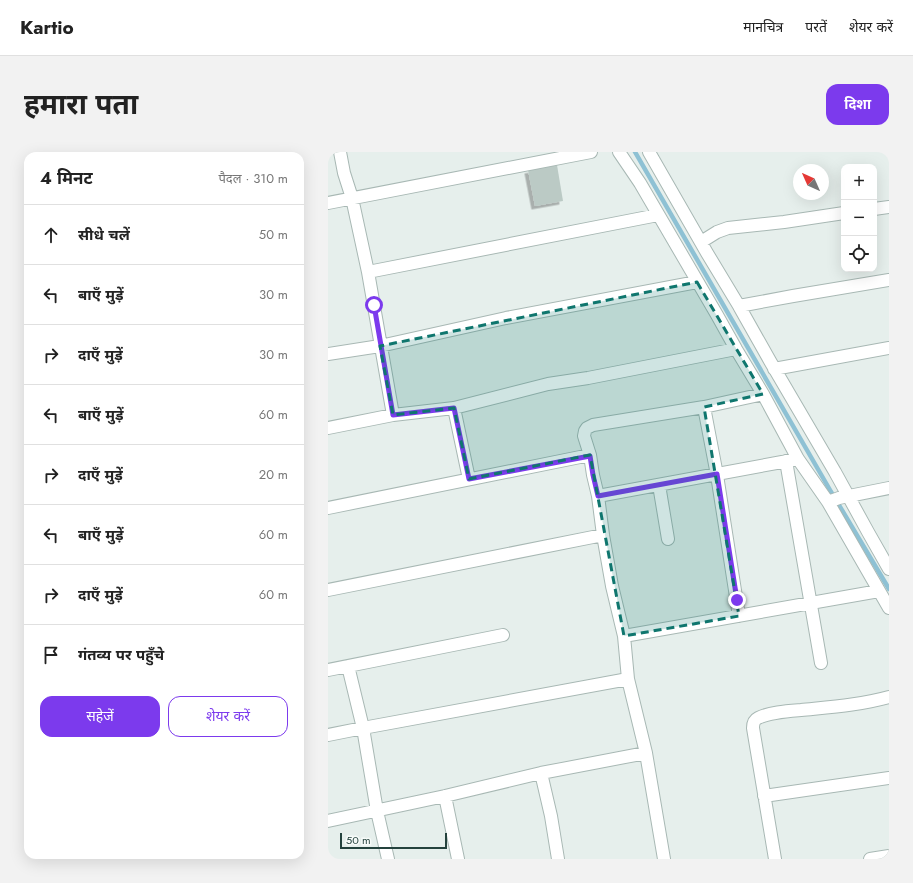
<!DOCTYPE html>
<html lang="hi">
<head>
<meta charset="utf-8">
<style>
	:root { --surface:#fff; --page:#f2f2f2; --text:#222; --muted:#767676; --line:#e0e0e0; --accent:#7c3aed }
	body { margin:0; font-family:Jost,"Noto Sans Devanagari",sans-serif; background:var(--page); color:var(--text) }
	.controls { position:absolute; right:12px; top:12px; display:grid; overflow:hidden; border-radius:8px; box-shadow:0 4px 16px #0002 }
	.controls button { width:36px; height:36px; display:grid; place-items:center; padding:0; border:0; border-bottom:1px solid var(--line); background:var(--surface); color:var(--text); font:20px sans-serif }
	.compass { position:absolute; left:465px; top:12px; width:36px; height:36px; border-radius:50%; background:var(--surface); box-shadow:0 4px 16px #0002; rotate:315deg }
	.scale { position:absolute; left:12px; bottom:10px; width:107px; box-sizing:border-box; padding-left:4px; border:2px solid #24423d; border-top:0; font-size:11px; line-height:14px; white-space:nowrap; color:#24423d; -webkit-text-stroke:3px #f7fbf9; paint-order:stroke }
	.stop { position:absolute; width:12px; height:12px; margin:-9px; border:3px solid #7c3aed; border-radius:50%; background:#fff }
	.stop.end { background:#7c3aed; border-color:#fff; box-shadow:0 1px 4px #0008 }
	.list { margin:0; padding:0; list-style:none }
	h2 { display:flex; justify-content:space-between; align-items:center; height:52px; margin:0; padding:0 16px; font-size:17px }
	h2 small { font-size:13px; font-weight:400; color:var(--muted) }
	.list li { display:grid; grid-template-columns:26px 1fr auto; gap:12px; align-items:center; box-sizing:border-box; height:60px; padding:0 16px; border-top:1px solid var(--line) }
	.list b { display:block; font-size:15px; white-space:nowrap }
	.list em { font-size:13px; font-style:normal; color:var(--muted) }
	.actions { display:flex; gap:8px; padding:12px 16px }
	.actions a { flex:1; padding:9px 0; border:1px solid var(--accent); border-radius:12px; text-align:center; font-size:14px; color:var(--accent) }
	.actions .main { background:var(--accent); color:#fff }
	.icon { flex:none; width:22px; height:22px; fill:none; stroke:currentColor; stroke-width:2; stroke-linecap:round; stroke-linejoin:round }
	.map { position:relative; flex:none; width:561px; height:707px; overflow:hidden; border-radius:12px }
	header { display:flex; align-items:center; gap:24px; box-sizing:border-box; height:56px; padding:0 20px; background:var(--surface); border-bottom:1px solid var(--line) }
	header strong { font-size:19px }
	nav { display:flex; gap:22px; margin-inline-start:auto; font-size:14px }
	.intro { display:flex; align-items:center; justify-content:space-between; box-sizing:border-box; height:96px; padding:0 24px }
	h1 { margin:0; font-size:28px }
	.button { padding:10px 18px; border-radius:12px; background:var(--accent); color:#fff; font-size:14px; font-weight:700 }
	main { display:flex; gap:24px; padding:0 24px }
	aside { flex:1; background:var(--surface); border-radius:12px; box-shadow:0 4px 16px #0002 }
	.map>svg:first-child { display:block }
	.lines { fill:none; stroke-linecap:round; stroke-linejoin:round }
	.stream { stroke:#8ec1d4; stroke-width:4.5 }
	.building { fill:#bbcac5; filter:url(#shadow) }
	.minor-casing { stroke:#a8b8b4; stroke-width:14 }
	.minor { stroke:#fff; stroke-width:12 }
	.route { stroke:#7c3aed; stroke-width:5 }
	.marked { fill:#0f766e; fill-opacity:0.2; stroke:#0f766e; stroke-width:3; stroke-dasharray:8 5; stroke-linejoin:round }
</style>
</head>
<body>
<header>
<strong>Kartio</strong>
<nav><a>मानचित्र</a><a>परतें</a><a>शेयर करें</a></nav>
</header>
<div class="intro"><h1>हमारा पता</h1><a class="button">दिशा</a></div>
<main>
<aside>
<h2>4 मिनट<small>पैदल · 310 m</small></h2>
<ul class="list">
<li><svg class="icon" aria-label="ahead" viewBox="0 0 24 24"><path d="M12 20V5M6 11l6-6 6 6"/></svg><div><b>सीधे चलें</b></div><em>50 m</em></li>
<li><svg class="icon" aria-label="left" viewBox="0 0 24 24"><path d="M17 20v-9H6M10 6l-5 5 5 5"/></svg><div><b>बाएँ मुड़ें</b></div><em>30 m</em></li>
<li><svg class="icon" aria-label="right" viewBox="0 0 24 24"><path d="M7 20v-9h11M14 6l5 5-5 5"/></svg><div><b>दाएँ मुड़ें</b></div><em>30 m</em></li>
<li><svg class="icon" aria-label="left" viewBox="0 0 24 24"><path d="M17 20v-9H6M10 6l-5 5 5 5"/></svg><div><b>बाएँ मुड़ें</b></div><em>60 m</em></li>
<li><svg class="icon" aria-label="right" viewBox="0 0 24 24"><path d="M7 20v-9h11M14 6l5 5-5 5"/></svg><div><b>दाएँ मुड़ें</b></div><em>20 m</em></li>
<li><svg class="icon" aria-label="left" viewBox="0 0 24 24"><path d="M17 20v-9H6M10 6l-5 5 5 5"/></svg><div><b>बाएँ मुड़ें</b></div><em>60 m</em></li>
<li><svg class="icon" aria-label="right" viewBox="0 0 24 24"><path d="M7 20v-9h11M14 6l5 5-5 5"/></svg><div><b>दाएँ मुड़ें</b></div><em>60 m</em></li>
<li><svg class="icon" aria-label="arrive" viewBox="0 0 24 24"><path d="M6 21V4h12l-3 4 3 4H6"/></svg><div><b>गंतव्य पर पहुँचे</b></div></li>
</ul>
<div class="actions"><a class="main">सहेजें</a><a>शेयर करें</a></div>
</aside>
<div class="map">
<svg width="561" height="707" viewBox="0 0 561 707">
	<defs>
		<filter id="shadow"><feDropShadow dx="-3.5" dy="3.5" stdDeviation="0" flood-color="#0004"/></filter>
	</defs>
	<rect width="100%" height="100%" fill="#e6efec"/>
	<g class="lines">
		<path class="stream" d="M307,0L502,338L561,437"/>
	</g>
	<path class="building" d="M229,13L235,49L207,54L200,18Z"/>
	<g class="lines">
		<defs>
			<path id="minor" d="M12,0L16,21L24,46L40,120L65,263
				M291,0L312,31L389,163L408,197L435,242L470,307L500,350L561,456
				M321,0L379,101L411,154L442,209L507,320L540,380L561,417
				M0,51L263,0
				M546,57L561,55
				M373,90L389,80L400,76L456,70L516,61
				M40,120L330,63
				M411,154L465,144L561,128
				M0,202L52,194L178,166L369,130
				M446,217L561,196
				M376,255L389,323L411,464
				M126,256L141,327
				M0,276L65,263L126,256L220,232L260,226L408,197
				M458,309L493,511
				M331,333L340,387
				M270,344L465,308
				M500,350L511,346L561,336
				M0,356L262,303
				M0,438L275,383
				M296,484L551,439
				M20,514L35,576L49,659L60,707
				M0,518L175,483
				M0,583L35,576L300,527
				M213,621L223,664L230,707
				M117,644L130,707
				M436,644L561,626
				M0,669L117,644L213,621L318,601
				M336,707L318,601L300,527L296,484L284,434L275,383L270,344L265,323L262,303L256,284L257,279L259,276L265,273L376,255L435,242
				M447,707L425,576C425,571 426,568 430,566C442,560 460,559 473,558C502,555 532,553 561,545
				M542,707L561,704"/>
		</defs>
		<use href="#minor" class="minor-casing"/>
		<use href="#minor" class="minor"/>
	</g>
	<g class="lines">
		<path class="route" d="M46,153L65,263L126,256L141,327L262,304L265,323L270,344L389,322L409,448"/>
	</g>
	<path class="marked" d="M369,130L435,242L376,255L411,464L296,484L262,303L141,327L126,256L65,263L52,194Z"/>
</svg>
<div class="controls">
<button>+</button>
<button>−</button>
<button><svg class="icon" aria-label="locate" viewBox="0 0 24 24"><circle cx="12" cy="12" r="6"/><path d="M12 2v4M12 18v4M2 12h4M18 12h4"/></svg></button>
</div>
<svg class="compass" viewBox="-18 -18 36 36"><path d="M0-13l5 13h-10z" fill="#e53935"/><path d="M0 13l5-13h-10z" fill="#767676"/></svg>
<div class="scale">50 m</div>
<div class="stop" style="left:46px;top:153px"></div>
<div class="stop end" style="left:409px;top:448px"></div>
</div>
</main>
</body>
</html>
